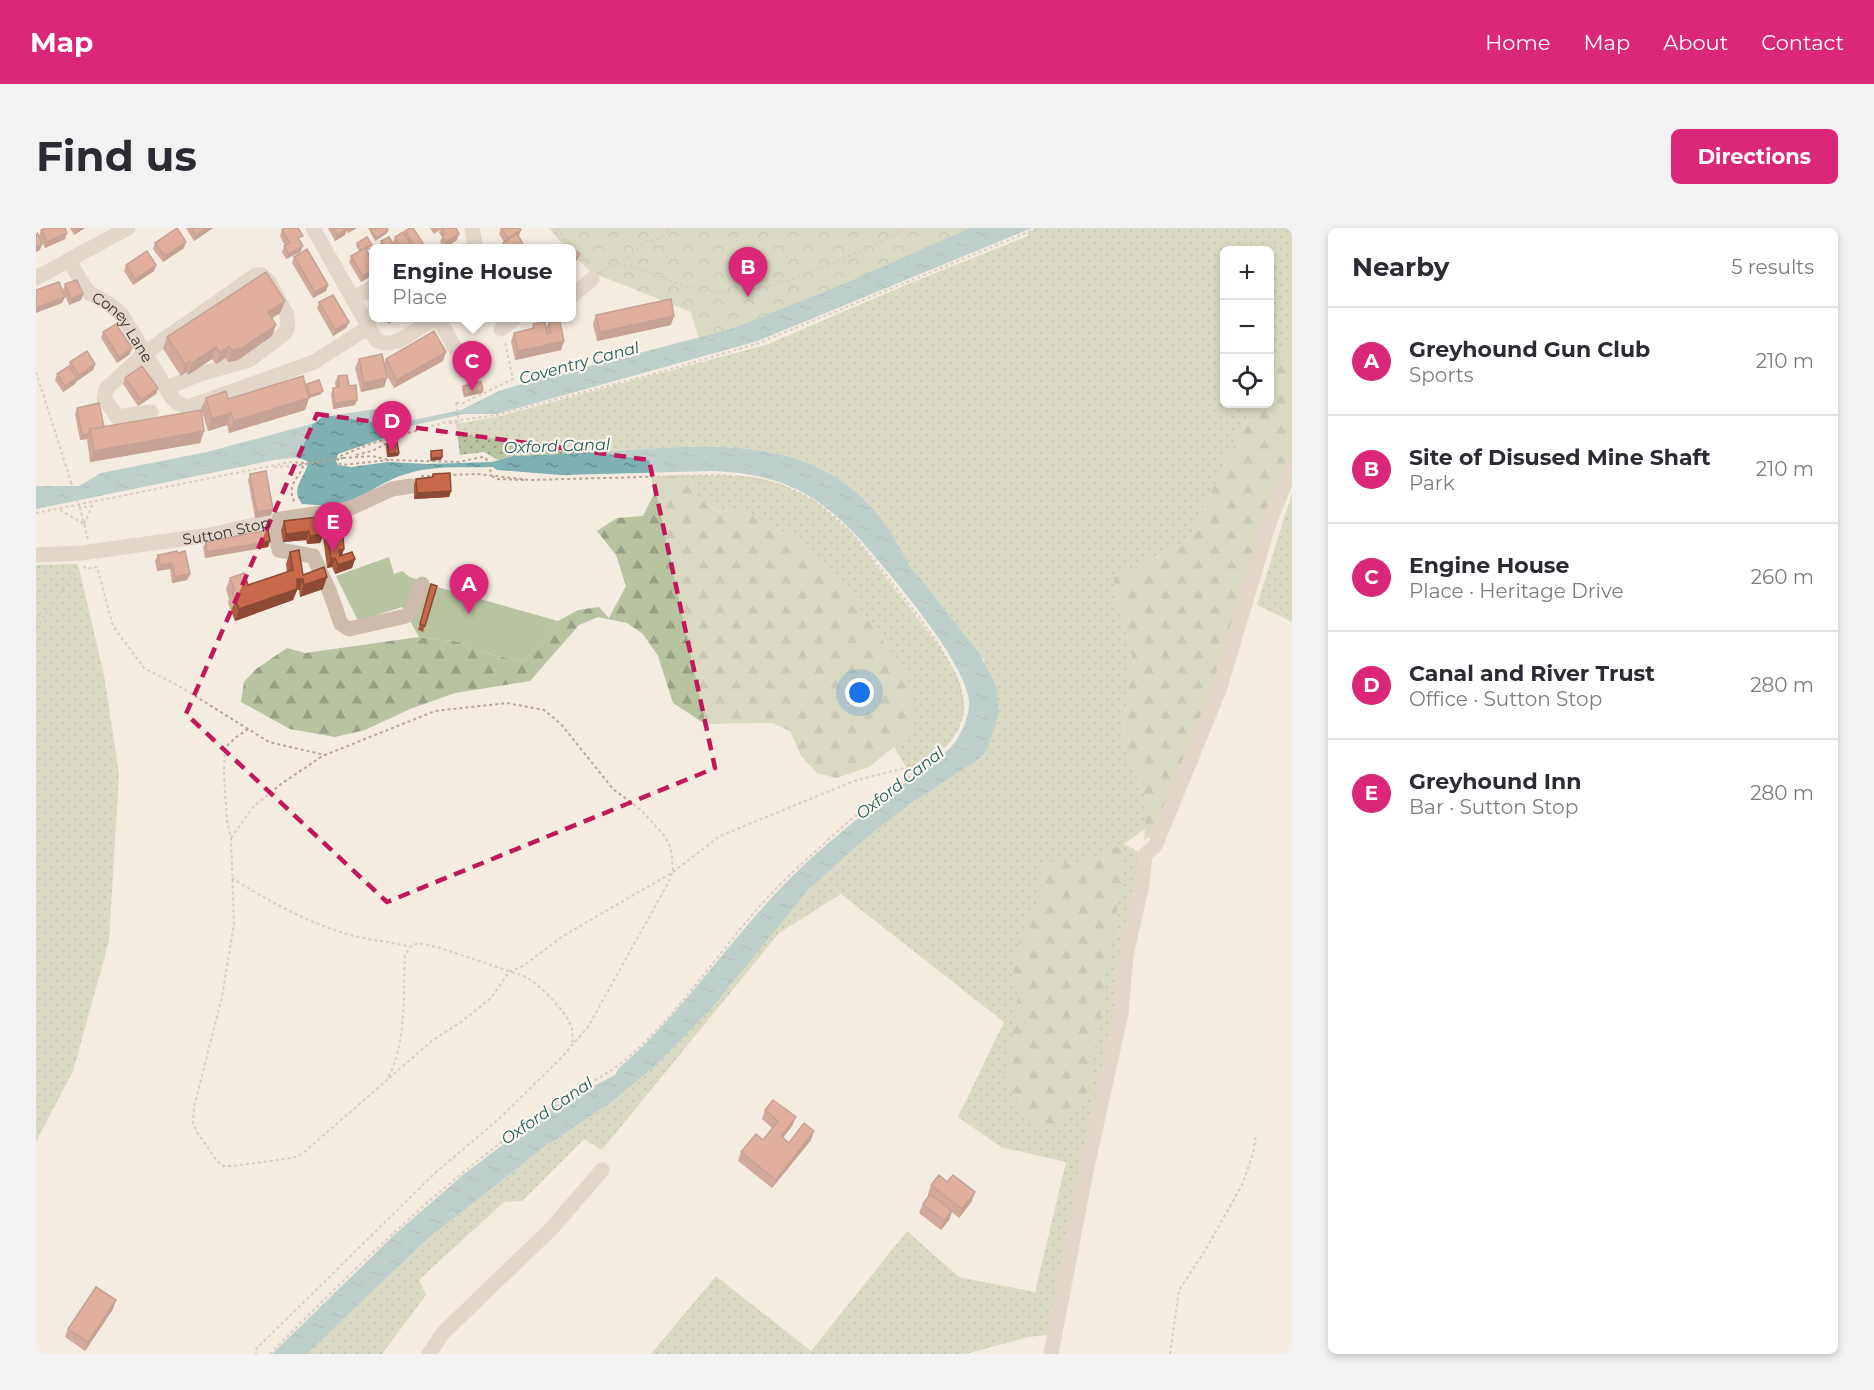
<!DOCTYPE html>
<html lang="en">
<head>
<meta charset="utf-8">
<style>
	:root { --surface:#fff; --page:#f2f2f3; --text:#2b2b33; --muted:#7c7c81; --line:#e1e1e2; --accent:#db2777 }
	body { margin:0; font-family:Montserrat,sans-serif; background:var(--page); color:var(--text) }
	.controls { position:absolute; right:18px; top:18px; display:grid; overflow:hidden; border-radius:9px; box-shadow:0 3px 9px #0003 }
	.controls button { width:54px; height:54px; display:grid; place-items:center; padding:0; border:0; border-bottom:2px solid var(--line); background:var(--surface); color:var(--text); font:30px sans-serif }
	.you { position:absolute; left:824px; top:465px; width:21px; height:21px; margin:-15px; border:4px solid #fff; border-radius:50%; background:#1a73e8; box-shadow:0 0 0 9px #1a73e833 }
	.badge { display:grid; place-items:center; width:39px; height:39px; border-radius:50%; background:var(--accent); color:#fff; font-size:20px; font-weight:700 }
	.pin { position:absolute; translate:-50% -50px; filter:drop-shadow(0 2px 3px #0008) }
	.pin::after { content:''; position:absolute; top:32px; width:21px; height:18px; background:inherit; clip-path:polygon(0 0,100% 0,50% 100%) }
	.popup { position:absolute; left:333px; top:16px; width:207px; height:78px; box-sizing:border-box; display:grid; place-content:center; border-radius:9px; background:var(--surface); filter:drop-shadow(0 2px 4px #0005); font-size:20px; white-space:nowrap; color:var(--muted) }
	.popup b { font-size:22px; color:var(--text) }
	.popup::after { content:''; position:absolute; left:50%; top:100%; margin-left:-12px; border:12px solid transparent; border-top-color:var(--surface) }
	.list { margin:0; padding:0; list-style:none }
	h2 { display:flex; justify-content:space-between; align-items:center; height:78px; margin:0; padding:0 24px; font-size:26px }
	h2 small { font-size:20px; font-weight:400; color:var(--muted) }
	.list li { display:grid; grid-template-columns:39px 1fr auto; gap:18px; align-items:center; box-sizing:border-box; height:108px; padding:0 24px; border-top:2px solid var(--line) }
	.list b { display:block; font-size:22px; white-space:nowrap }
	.list p { margin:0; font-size:20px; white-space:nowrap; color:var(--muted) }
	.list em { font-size:20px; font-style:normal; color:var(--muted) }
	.icon { flex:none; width:33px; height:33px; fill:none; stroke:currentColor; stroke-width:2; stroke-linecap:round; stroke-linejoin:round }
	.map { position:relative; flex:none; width:1256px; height:1126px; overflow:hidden; border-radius:9px }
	header { display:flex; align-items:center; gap:36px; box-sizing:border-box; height:84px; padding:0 30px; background:var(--accent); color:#fff }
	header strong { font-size:28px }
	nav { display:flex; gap:33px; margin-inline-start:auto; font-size:21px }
	.intro { display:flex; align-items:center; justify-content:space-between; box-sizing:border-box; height:144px; padding:0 36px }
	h1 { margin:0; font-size:42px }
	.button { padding:15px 27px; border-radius:9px; background:var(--accent); color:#fff; font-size:21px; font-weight:700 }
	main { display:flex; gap:36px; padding:0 36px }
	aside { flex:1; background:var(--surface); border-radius:9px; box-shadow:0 3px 9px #0003 }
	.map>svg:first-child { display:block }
	.grass { fill:url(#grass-dots) }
	.forest { fill:url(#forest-firs) }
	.park { fill:url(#park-crowns) }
	.garden { fill:#b8c4a0 }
	.water { fill:url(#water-ripples) }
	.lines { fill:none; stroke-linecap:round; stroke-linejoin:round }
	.path { stroke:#b9a596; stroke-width:2; stroke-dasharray:3 3; stroke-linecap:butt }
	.minor { stroke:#cdbbac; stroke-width:15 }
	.path-bridge { stroke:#b9a596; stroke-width:2; stroke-dasharray:3 3; stroke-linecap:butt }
	.wall { fill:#ac5a40 }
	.shaded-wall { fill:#8c4a34 }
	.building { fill:#c8694b; stroke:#8c4a34; stroke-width:1.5 }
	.marked { fill:none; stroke:#c2185b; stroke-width:4.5; stroke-dasharray:12 8; stroke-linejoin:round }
	.labels { text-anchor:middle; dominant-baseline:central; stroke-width:4.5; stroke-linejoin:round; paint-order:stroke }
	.street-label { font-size:15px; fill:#3b302b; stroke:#fbf5ee }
	.water-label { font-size:16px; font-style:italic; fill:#1f5a5e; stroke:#fbf5ee }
</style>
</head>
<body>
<header>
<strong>Map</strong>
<nav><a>Home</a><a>Map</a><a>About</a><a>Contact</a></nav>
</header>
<div class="intro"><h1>Find us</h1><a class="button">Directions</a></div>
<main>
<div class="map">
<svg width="1256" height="1126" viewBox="0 0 1256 1126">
	<defs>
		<pattern id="grass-dots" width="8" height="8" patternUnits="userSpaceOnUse" patternTransform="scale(1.5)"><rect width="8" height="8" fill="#b8c4a0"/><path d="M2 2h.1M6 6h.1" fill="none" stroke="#97a083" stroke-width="1.8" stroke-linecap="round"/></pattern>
		<pattern id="forest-firs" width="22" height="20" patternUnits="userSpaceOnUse" patternTransform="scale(1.5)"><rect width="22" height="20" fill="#b8c4a0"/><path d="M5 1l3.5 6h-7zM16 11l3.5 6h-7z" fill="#97a083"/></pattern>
		<pattern id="park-crowns" width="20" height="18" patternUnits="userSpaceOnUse" patternTransform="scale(1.5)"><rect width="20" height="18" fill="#b8c4a0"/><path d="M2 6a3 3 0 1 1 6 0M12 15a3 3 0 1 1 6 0" fill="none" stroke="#97a083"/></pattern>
		<pattern id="water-ripples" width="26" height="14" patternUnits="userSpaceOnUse" patternTransform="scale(1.5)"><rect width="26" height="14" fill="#7fb0b2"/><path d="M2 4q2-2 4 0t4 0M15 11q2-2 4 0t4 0" fill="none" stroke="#699091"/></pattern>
	</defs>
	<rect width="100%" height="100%" fill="#f4ebe1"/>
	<path class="grass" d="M1002,0H1256V104L1234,143V22H1188V176H1218L1151,314L1077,350L1096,428L1086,514L1111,572L1110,600L1088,616L1109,627L1019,1106L993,1109L929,1126H615L680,1048L775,1123L871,1003L923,1049L999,1064L1030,934L965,919L922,889L968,794L805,666L743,705L566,922L548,911L486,973L468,974L383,1052L390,1067L346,1126H271L389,1013L507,920L577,873L620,837L676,780L758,677L786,648L823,616L874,576L943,531L948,432L884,350C873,341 869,328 862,316C850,295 834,275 815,260C752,210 666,217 591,222C553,224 515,227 477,228L462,232L448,224L424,227L420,196L464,188L730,117L872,56L992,8L991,5Z
		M653,247L708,248L727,251L745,256L779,273L815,304L903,418L919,444L924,456L928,477L927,486L923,500L914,514L875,547L858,519L851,418L814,368L775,326L741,300L711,285L682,283L659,267Z
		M1256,265V394L1221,377Z
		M42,336L68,447L83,546L73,713L37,843L0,914V337Z"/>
	<path class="forest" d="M1256,104V232L1177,468L1119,607L1108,612L1111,572L1086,514L1096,428L1077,350L1151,314L1218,176H1234V143Z
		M653,247L659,267L681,283L711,285L741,300L775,326L814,368L851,418L870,450L879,480L876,499L858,519L833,539L800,550L781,545L765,528L754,503L736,495L669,496L637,475L622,428L607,406L591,395L562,389L543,397L494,453L419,465L374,481L329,502L299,509L254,501L205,474L208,454L220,441L251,420L269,425L383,409L424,414L456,427L488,433L522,393L542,382L563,379L573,390L590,358L580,327L561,303L581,290L607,288L618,266L616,248Z
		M1087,616L1088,645L1073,726L1054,861L1027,896L1007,899L993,893L969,853L982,770L976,739L985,710L1004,667L1005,641L1022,631L1038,638Z"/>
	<path class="park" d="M513,0H973L665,119L655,84L555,44L535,25V21L530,20Z"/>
	<path class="garden" d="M353,329L358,346L366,343L374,349L398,358L522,393L488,433L456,427L424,414L383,409L366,379L322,393L300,348Z"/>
	<path class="water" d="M934,0H996L722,113L460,186H428L370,199L351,209L302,226L300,233L302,237L315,239L352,234L391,236L456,234L477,228C515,227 553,224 591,222C666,217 752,210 815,260C834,275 850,295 862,316C869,328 873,341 884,350L943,425L957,452L961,463L963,485L952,520L943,531L874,576L823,616L772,662L676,780L620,837L577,873L507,920L389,1013L271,1126H236L358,1007L427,947L515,880L579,847L582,841C639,792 680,731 730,676C754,649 781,624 809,601C834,580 862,561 888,541C898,533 911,525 919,514C926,504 933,489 933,476C935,445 872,368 851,343C798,279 765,247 678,243L525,247L461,242L457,239C429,240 397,237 370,246C351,251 334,265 316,272C300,279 282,277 266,276C253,259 270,250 272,234C262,227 250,231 238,232L0,281V258H43L65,245L171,224L279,195L286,189L339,181L347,182L368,194L425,182L463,163L489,155L695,101L810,55Z"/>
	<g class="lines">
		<path class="path" d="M521,0L535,19
			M542,25L559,37
			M582,36L593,37C621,47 654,64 685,64C740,66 822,25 871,0
			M565,44L592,30L612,12C624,12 627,9 634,0
			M0,144L35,254
			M420,175H427L477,151L469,114
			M413,195L423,194
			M320,227L336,223L359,211
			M307,230L336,228L353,232L423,234L446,229L450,230
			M353,232L306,237L302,235V229L334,216L410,194L460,187L621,145L723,115L1002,0
			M238,239L257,238
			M385,248H398
			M456,248L460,251L488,252
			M24,282L48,296
			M0,285L255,234L268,235C264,251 249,256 259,275
			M48,296L58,274
			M52,311L44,280L55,278
			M48,338L50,341L61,339L77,398L108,440L143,458L233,514L289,527L399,483L471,475L508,482L525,496L577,561L605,582L627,606L634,618L636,629L637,644L631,657L552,799L526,829L465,889L399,945L220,1121V1126
			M0,401L41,340
			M212,501L199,510L189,520L188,547L191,593L195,610L198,696L186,769L158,879L157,895L161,904L181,933L187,938H197L256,930L266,926L350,853C371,820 367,766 369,728L374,719L382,715L401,719L488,748C503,756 532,784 536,801C537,806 536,811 537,816
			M195,610L217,579L245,556L288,527
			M196,650C234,674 279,699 323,709C340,713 357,714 374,719
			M353,850L397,812L425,794L455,770L473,744L487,738L527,708L637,644L684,608L818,553L888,535
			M234,1126C305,1054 377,982 458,920C482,901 507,883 534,867C555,854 576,844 595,827C641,786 676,734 716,687C733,667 752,648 772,630C791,613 811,594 832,578C860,557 918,524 926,489C936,448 878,384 854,352C802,285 771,251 682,247L494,252L442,246L412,247
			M1134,1126L1143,1062L1170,1021L1206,957L1217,926L1220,907"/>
		<g class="minor">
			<path d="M277,0L340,112C362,124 380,96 401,92L404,93L419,120"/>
			<path d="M436,0L440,21"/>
			<path id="s1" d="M33,33L52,64L73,76L86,87L136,170L141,175L152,179L278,134L333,99"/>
			<path d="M0,50L92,0"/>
			<path d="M535,69L556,51"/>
			<path d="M316,71L337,59"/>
			<path d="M465,101L478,91L476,90"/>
			<path d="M115,184L81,189L68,170L71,160L109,125L207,56L220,47H226L233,54L251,87L252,98L249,105L213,132L164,146L130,160"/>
			<path d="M237,293L243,322L277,328L293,362L305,396L313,401L370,388L376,382L386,356"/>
			<path id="s2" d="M0,327L45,325L174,307L244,291L306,282L317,279L356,261L375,258"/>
			<path d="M393,1126L407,1105L517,999L566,942"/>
			<path d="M1015,1126L1049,948L1085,785L1090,727L1106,656L1109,627L1119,618L1183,462L1234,292L1256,238"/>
		</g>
		<path class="path-bridge" d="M420,175L423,194
			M450,230L456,248
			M257,238L307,230
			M35,254L44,280"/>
	</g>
	<path class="wall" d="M34,0H49L38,7Z
		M150,0H177L158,13Z
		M292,0H321L312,5L311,3L309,7L299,13Z
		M332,0H351L352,2L351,5L339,13Z
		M394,0H421V12L408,20L404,13L406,9L403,5L404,2L398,6Z
		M465,0L483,8L487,16L485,21H465L468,14L463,6Z
		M5,2L29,11L9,20L3,8Z
		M246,2L264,14L267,18L264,24L250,31L246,24L249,18L244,8Z
		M369,3L385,21H360L358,18V21H347L344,16L345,13L357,15L359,9L368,5Z
		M119,15L148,20L127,34L117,21Z
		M321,15L335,20L330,23L337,34V47L325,54L313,34L315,28L323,23L320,18Z
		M258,29L292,57L290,63L277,70L256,35Z
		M90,37H120L118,43L97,57L88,43Z
		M29,56L47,66L45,72L33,77L27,62Z
		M249,73L244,85L236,90V108L202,132L192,134L189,130L180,136L176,131L152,147L150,144L145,148L127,121L131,109Z
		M283,74L313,94L310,100L297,108L281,80Z
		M560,87L635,97L561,113L557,96Z
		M348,90H363L352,96Z
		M513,93L528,113L525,122L479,132L475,113L478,105L496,101L497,96L510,100Z
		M67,104L94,126L81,135L65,110Z
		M323,131L348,135L350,131L407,133L358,160L351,148L348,159L325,164L319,140Z
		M34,134L59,136L57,142L41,153L39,156L27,164L19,152L21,146L33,138Z
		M302,148L313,158L321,172L319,177L297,181L295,166L297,160H300L299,154Z
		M89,150L122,160L120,166L102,178L87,156Z
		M271,156L285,166L273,170L269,182L193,205L191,197L172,203L165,181L170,170L192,171L270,158Z
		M427,158L447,162L446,165L428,169L426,161Z
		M41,180L68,199L168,203L164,215L54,234L51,211L44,212L39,186Z
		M351,216L363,225L362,228L351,229L350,219Z
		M214,246L235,287L219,290L212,252Z
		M397,246L415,263L413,269L378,271V256L380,251L395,250Z
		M299,287L302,310L308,321L306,327L319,331L316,340L299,346L296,339L291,340L287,309H286L284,315L271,316L270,312L247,314L245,302L248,293Z
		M234,313L232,319L169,330L167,319L170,314Z
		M254,324L267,347L287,361L264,369L263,362H261L257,372L199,393L192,375L193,371L190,361L194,350L212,357L251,344L250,336Z
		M122,327L154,346L151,352L136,355L134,341L121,343L119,333Z
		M393,362L389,398L387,404L382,402Z
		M729,882L760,889L756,898L747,910L753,915L775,912L736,960L702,933L705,924L727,912L736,900L726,891Z
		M895,957L936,973L923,990L916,984L913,992L905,1002L883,985L887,976L893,967L892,966Z
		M77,1081L49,1123L29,1109L32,1101Z"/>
	<path class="shaded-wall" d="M42,0H49L38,7Z
		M170,0H177L158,13L160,7Z
		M314,0H321L312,5Z
		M311,1L309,7L299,13L301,7Z
		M352,2L351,5L339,13L340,10Z
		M485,2L483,8L469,16L472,10Z
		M31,5L29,11L9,20L11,14Z
		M423,6L421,12L408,20L410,14Z
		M150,14L148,20L127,34L129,28Z
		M387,15L385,21H378L379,20Z
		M6,16L4,22L0,24V19Z
		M267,18L264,24L250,31L253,26Z
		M544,26L541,32L535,39L536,35Z
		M120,37L118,43L97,57L99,51Z
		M337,42V47L325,54L327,48Z
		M292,57L290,63L277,70L279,64Z
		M47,66L45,72L33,77L35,71Z
		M29,69L26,75L0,85V80Z
		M249,73L244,85L227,96L232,84Z
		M638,88L635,97L561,113L564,104Z
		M354,90H363L352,96Z
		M313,94L310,100L297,108L299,102Z
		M240,97L236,108L202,132L192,134L196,122Z
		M528,113L525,122L479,132L482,123Z
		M193,118L189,130L180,136L184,125Z
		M180,119L176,131L152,147L156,135Z
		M96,120L94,126L81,135L83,129Z
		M410,124L407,133L358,160L361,152Z
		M154,133L150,144L145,148L149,136Z
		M59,136L57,142L41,153L43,147Z
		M41,150L39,156L27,164L29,158Z
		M351,150L348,159L325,164L328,155Z
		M122,160L120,166L102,178L105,172Z
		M447,162L446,165L428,169L429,166Z
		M287,163L285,166L273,170L269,182L193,205L198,193L273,170L274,167Z
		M321,172L319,177L297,181L299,175Z
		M195,185L191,197L172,203L176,191Z
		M168,203L164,215L54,234L58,223Z
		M53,205L51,211L44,212L46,207Z
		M363,225L362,228L351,229L353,226Z
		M406,229L405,232L394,233L395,230Z
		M415,263L413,269L378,271L381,265Z
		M237,281L235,287L219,290L221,284Z
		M291,300L284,315L271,316L274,308L287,301Z
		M273,303L270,312L247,314L250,306Z
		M234,313L232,319L169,330L171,324Z
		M308,321L305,330L303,322Z
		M299,330L296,339L291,340L295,331Z
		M319,331L316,340L299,346L302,337Z
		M136,335L134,341L121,343L124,337Z
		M154,346L151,352L136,355L139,349Z
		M291,349L287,361L264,369L268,357Z
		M261,351H267L263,362H261L257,372L199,393L203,381Z
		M760,889L756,898L741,917L745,908Z
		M778,903L775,912L736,960L740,952Z
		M939,964L936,973L923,990L926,981Z
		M916,983L913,992L905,1002L908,993Z
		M80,1072L77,1081L49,1123L52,1114Z"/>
	<path class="building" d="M10,0H29L31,5L11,14L5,2Z
		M141,0L150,14L129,28L119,15Z
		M156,0H170L160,7Z
		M249,0H262L267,8L262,10L267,18L253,26L248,18L254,15L246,2Z
		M298,0H311V1L301,7Z
		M334,0H351L352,2L340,10Z
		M374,0H377L387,15L379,20L369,3Z
		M406,0H420L423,6L410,14L406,7L409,6Z
		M465,0H484L485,2L472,10Z
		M0,2L6,16L0,19Z
		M367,4L376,20L375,21H365L359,9Z
		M481,6L487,16L479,21H471L467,15Z
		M331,9L336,17L325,22L321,15Z
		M353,9L359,18L355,21H350L345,13Z
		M413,17L415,21H407Z
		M426,17L428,21H420Z
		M533,17L544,26L536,35L535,21H530Z
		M329,20L337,34V42L327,48L315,28Z
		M271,21L292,57L279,64L258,29Z
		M111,23L120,37L99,51L90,37Z
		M230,44L249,73L232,84L240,97L206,120L196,122L193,118L184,125L180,119L156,135L154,133L149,136L131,109Z
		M41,52L47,66L35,71L29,56Z
		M23,54L29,69L0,80V62Z
		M297,67L313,94L299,102L283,74Z
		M635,71L638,88L564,104L560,87Z
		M523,90L528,113L482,123L478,105L498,100L497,96L509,94L511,106L515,105L513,93Z
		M80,96L96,120L83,129L67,104Z
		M398,103L410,124L361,152L350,131Z
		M51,123L59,136L43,147L34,134Z
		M346,126L351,150L328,155L323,131Z
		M33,138L41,150L29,158L21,146Z
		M106,138L122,160L105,172L89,150Z
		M311,147L313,158L320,157L321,172L299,175L297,160L303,159L302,148Z
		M267,148L273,170L198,193L195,185L176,191L170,170L190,163L192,171Z
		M283,152L287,163L274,167L271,156Z
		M445,154L447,162L429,166L427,158Z
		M63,175L68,199L54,201L53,205L46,207L41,180Z
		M165,182L168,203L58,223L54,201Z
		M361,214L363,225L353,226L351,216Z
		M406,222V229L395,230V223Z
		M230,243L237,281L221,284L214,246Z
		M414,245L415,263L381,265L380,251L397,249V246Z
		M299,287L302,310L307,309L308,321L303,322L304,328L316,324L319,331L302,337L299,330L295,331L291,300L287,301V306L274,308L273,303L250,306L248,293Z
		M232,302L234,313L171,324L170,314Z
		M263,322L267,347L288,339L291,349L268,357L267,351H261V361L203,381L196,363L199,362L194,350L208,345L212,357L257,342L254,324Z
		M141,323L142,325L149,323L154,346L139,349L136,335L124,337L122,327Z
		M395,356L401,358L389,398L384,396Z
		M737,872L760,889L745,908L753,915L768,895L778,903L740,952L705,924L720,906L727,912L742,893L729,882Z
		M903,947L911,954L917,947L939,964L926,981L895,957Z
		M894,966L916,983L908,993L887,976Z
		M60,1059L80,1072L52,1114L32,1101Z"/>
	<path d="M0 0H1256V1126H0ZM281,186L613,232L679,540L351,674L150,486Z" fill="#f4ebe1" fill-opacity=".55" fill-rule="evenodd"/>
	<path class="marked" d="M281,186L613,232L679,540L351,674L150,486Z"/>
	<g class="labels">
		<g class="street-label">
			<text stroke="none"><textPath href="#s1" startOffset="87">Coney Lane</textPath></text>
			<text stroke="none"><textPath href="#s2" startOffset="192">Sutton Stop</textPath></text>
		</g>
		<g class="water-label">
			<text transform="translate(543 135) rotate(-15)">Coventry Canal</text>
			<text transform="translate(521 218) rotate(-2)">Oxford Canal</text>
			<text transform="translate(864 555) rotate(-38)">Oxford Canal</text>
			<text transform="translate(511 883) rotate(-34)">Oxford Canal</text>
		</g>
	</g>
</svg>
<div class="controls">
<button>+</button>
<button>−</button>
<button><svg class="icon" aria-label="locate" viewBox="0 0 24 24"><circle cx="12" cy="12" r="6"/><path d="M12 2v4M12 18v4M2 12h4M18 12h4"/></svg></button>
</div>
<div class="you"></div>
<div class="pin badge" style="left:433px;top:386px">A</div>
<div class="pin badge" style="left:712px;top:69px">B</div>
<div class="pin badge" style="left:436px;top:163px">C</div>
<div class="popup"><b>Engine House</b>Place</div>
<div class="pin badge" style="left:356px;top:223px">D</div>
<div class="pin badge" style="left:297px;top:324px">E</div>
</div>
<aside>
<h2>Nearby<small>5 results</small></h2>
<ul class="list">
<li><span class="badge">A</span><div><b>Greyhound Gun Club</b><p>Sports</p></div><em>210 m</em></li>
<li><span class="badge">B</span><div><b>Site of Disused Mine Shaft</b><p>Park</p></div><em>210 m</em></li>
<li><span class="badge">C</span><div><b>Engine House</b><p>Place · Heritage Drive</p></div><em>260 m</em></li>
<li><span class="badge">D</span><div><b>Canal and River Trust</b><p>Office · Sutton Stop</p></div><em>280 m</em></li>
<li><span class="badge">E</span><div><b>Greyhound Inn</b><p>Bar · Sutton Stop</p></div><em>280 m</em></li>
</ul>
</aside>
</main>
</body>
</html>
